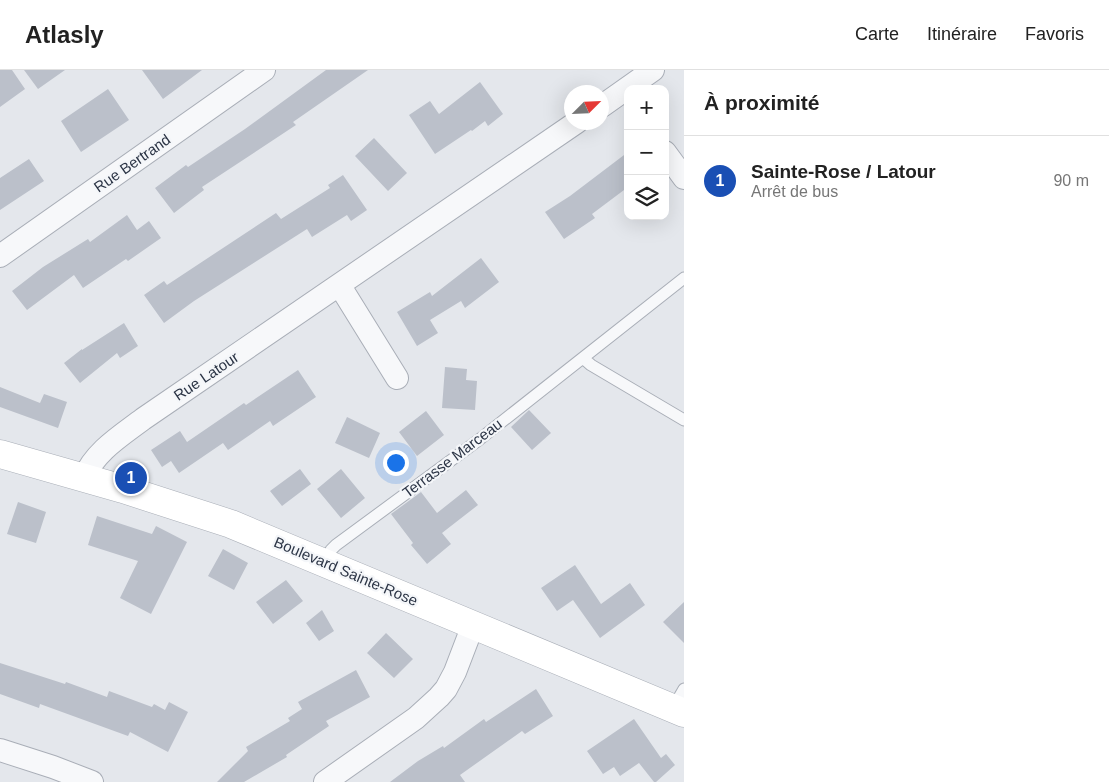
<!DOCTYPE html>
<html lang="fr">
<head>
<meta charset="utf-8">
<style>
	:root { --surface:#fff; --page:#f2f2f2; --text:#222; --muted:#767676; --line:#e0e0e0; --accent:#0f766e }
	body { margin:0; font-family:Arial,sans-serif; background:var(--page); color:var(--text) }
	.controls { position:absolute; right:15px; top:15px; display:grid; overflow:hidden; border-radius:10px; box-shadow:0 5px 20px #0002 }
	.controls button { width:45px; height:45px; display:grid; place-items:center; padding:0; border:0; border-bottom:1px solid var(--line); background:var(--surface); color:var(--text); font:25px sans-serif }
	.compass { position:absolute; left:564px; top:15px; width:45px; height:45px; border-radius:50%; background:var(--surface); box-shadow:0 5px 20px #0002; rotate:66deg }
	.you { position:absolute; left:395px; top:392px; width:18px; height:18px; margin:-12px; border:4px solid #fff; border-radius:50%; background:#1a73e8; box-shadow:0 0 0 8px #1a73e833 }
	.badge { display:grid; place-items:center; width:32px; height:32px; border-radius:50%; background:var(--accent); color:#fff; font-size:16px; font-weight:700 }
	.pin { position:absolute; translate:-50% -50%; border:2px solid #fff; box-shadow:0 1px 5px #0006 }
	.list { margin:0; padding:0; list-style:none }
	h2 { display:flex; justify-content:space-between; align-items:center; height:65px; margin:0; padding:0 20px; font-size:21px }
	h2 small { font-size:16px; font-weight:400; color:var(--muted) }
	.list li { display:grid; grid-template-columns:32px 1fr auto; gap:15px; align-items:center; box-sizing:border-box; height:90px; padding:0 20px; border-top:1px solid var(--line) }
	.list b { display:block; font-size:19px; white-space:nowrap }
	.list p { margin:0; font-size:16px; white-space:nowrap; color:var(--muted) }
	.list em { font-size:16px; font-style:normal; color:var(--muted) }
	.icon { flex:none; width:28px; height:28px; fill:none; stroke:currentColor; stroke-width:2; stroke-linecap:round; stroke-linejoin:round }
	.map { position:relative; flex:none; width:684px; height:712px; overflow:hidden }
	header { display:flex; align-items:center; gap:30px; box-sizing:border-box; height:70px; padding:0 25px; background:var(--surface); border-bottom:1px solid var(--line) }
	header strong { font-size:24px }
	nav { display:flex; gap:28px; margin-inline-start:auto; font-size:18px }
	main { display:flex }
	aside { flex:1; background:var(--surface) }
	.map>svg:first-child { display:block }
	.building { fill:#bbc0ca }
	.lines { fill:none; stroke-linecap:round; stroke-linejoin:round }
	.lane-casing { stroke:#a9aeb7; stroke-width:13 }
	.street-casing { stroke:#a9aeb7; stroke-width:24 }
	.secondary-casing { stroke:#a9aeb7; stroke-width:29 }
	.lane { stroke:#f7f8fa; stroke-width:11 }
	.street { stroke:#f7f8fa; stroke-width:22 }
	.secondary { stroke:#fff; stroke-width:28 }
	.labels { text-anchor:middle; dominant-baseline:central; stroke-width:4.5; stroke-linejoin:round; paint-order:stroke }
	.street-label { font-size:15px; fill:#2b3445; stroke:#f4f6f9 }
</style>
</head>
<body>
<header>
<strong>Atlasly</strong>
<nav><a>Carte</a><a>Itinéraire</a><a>Favoris</a></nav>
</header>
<main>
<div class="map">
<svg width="684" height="712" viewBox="0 0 684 712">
	<rect width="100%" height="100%" fill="#e4e7ec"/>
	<path class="building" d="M0,0H12L25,19L0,37Z
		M24,0H65L38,19Z
		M142,0H202L163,29Z
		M326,0H368L293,52L296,55L202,117L204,120L174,143L155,118L186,95L188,97L245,59Z
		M480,12L503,44L488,56L485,51L472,61L471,60L435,84L409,45L430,31L439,44Z
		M108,19L129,50L81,82L61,51Z
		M374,68L407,103L388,121L355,86Z
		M628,82V117L592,144L595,148L564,169L545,142L570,126Z
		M29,89L44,111L0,140V108Z
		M343,105L367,140L351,151L347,145L312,167L307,159L194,231L164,253L144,225L164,211L167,215L276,143L281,149L330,118L328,115Z
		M127,145L137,160L149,151L161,168L128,191L126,189L83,218L74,205L27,240L12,221L43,197L88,169L90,172Z
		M481,188L499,212L465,238L461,231L430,250L438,263L417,276L397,242L430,222L432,226Z
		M124,253L138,276L120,288L117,283L80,313L64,293L82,279V280Z
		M445,297L467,299L466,310L477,311L475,340L442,338Z
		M298,300L316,327L273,356L270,351L228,380L223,373L179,403L171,391L162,397L151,380L180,361L187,372L244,333L246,335Z
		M0,317L40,333L44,324L67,332L58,358L0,337Z
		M529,340L551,363L532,380L511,357Z
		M426,341L444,365L417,386L399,362Z
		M347,347L380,363L369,388L335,373Z
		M300,399L311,414L282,436L270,421Z
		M341,399L365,428L341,448L317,419Z
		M466,420L478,435L442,463L451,474L427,494L411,475L413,473L391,444L421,422L437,443Z
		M18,432L46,442L36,473L7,464Z
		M97,446L152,464L156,456L187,472L151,544L120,528L138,491L88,475Z
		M223,479L248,493L234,520L208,506Z
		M575,495L601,534L630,513L645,535L600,568L573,530L557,541L541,518Z
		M286,510L303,531L273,554L256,532Z
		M684,532V573L663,552Z
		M322,540L334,561L319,571L306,553Z
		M386,563L413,589L394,608L367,583Z
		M0,593L65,614L66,612L107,627L109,621L152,637L154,634L165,640L169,632L188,642L168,682L130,662L128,666L40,634L39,638L0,624Z
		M356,600L370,627L326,651L329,656L286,685L287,687L244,712H217L248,681L246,677L290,651L288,648L302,639L298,632Z
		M536,619L553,646L525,664L522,661L460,705L465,712H390L418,691L443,676L444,678L484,649L486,652Z
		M634,649L661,688L666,684L675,695L656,712H654L639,693L620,706L614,697L603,704L587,681Z"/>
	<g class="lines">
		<defs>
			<path id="lane" d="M583,288L591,295L684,350
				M324,492L331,480L336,475L480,369L684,208
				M673,638L684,619"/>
			<path id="street" d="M602,36L653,0
				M665,82L684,108
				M0,186L264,0
				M340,216L397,308
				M84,408C94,382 122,365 143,349L577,52
				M0,680L53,697L92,712
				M325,712L416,648L439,627L446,619L455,602L473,555"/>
			<path id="secondary" d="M0,384L123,419L231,454L684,643"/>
		</defs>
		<use href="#lane" class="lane-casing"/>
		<use href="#street" class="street-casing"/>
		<use href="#secondary" class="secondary-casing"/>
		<use href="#lane" class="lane"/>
		<use href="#street" class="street"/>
		<use href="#secondary" class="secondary"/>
	</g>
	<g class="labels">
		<g class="street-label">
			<text transform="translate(132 93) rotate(-35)">Rue Bertrand</text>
			<text transform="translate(206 306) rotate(-34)">Rue Latour</text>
			<text transform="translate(452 388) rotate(-37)">Terrasse Marceau</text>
			<text transform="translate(346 501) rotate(23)">Boulevard Sainte-Rose</text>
		</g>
	</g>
</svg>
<div class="controls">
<button>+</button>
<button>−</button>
<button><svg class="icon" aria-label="layers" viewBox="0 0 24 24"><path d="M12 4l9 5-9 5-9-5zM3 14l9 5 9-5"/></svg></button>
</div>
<svg class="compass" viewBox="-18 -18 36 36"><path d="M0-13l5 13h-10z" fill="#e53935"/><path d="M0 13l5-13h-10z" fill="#767676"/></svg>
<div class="you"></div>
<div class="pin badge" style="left:131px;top:408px;background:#1a4fb4">1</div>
</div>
<aside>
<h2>À proximité<small></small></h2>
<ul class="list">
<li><span class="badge" style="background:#1a4fb4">1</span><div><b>Sainte-Rose / Latour</b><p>Arrêt de bus</p></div><em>90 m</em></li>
</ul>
</aside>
</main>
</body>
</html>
